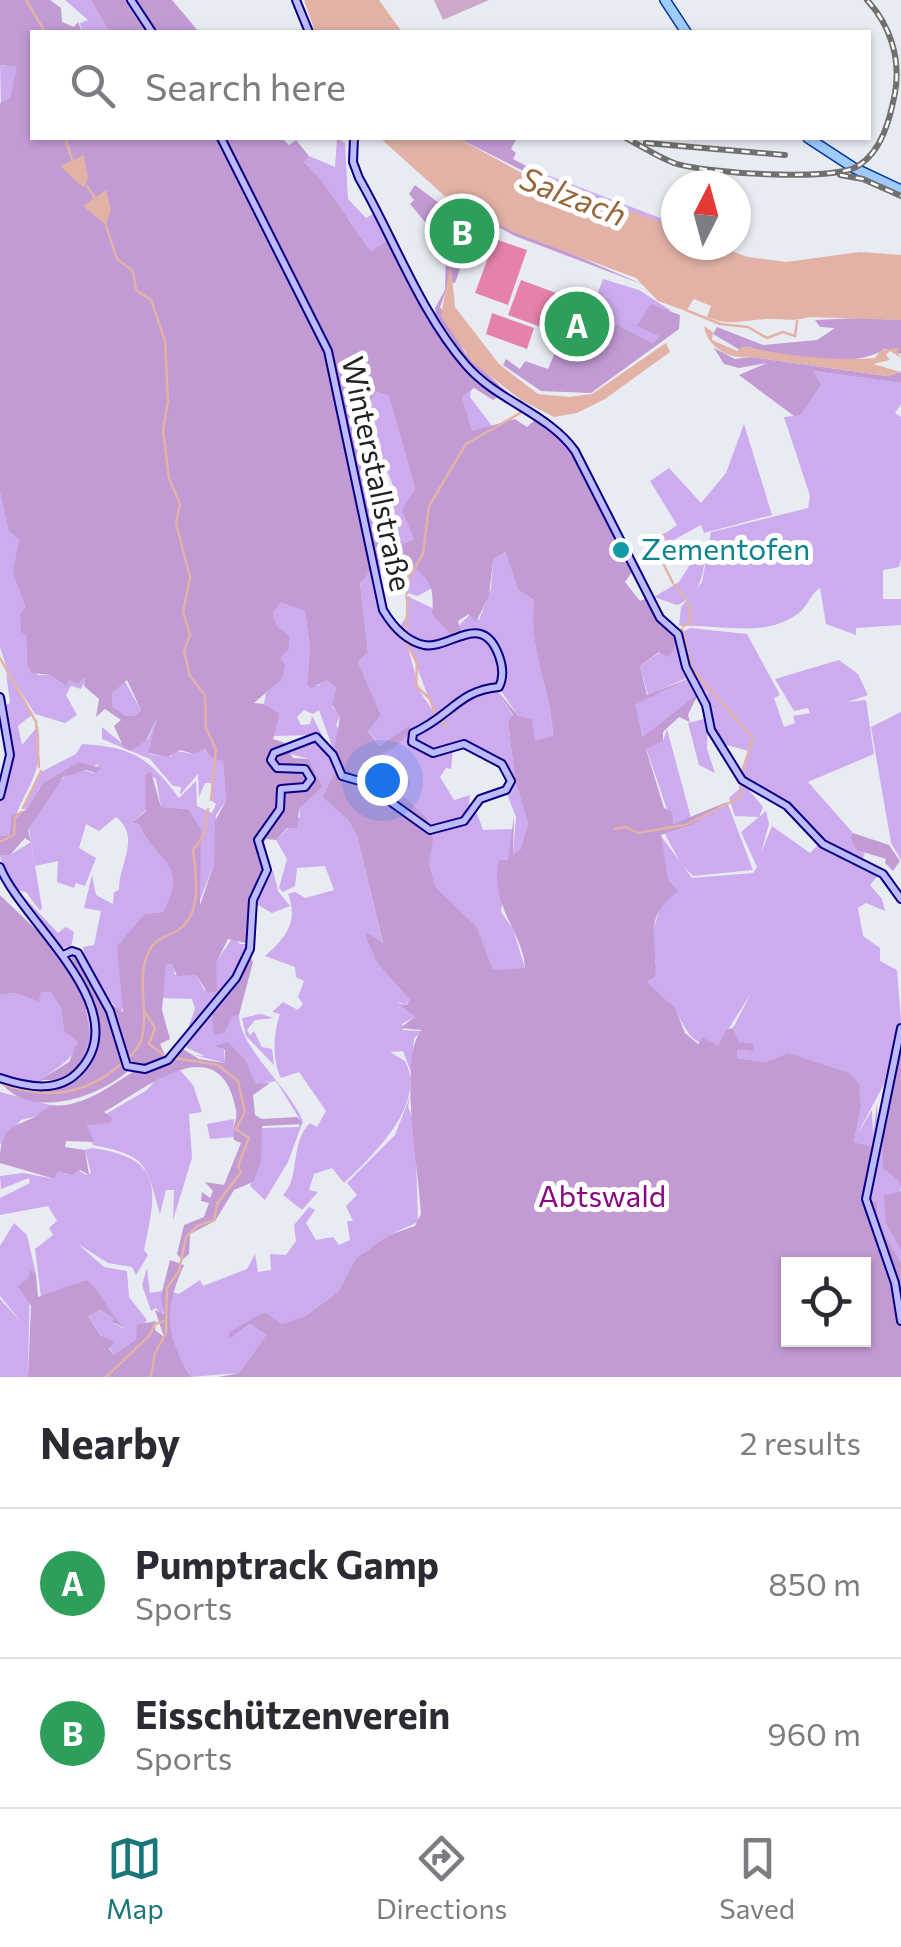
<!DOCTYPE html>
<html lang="en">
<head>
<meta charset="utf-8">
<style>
  body { margin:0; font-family:Commissioner,sans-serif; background:#f7f7f7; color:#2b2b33 }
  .controls { position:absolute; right:30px; bottom:30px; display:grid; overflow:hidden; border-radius:0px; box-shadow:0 2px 8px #0004 }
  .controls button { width:90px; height:90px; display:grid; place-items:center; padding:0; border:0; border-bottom:2px solid #e1e1e2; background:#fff; color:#2b2b33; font:50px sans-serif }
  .compass { position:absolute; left:661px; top:170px; width:90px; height:90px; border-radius:50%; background:#fff; box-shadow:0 2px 8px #0004; rotate:6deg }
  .you { position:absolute; left:382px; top:780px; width:35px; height:35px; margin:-25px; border:8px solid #fff; border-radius:50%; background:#1a73e8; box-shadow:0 0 0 15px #1a73e833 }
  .badge { display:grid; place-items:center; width:65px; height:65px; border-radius:50%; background:#187779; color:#fff; font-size:32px; font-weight:700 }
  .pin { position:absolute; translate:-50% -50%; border:5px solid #fff; box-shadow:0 2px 10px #0006 }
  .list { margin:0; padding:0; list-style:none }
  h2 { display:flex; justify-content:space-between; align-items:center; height:130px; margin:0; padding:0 40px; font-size:42px }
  h2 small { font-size:32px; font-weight:400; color:#7c7c81 }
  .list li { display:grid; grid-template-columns:65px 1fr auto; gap:30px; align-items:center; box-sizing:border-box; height:150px; padding:0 40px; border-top:2px solid #e1e1e2 }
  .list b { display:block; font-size:38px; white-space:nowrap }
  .list p { margin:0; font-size:32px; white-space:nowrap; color:#7c7c81 }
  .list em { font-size:32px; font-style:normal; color:#7c7c81 }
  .icon { flex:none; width:55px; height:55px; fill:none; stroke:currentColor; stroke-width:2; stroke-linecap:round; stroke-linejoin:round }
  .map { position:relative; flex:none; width:901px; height:1377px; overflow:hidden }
  .search { position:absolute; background:#fff; box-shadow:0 2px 8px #0004; left:30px; right:30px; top:30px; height:110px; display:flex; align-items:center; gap:25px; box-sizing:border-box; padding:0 35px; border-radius:0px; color:#7c7c81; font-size:38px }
  .sheet { height:430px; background:#fff }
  nav { display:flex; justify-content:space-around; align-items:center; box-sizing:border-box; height:140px; border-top:2px solid #e1e1e2; background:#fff; font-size:28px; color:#7c7c81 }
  nav a { display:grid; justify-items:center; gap:5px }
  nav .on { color:#187779 }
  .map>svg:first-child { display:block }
  .grass { fill:#ccacee }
  .forest { fill:#c29ad4; fill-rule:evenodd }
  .cemetery { fill:#cda8c8 }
  .pitch { fill:#e582ab }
  .water { fill:#e2b2a6 }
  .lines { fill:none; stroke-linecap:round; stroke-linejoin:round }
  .stream { stroke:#e2b2a6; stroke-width:2.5 }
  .secondary-casing { stroke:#0b0081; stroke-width:10 }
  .primary-casing { stroke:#00389f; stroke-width:12 }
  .secondary { stroke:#bdbbfe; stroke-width:6 }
  .primary { stroke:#a0cbff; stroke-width:9 }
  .rail-casing { stroke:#707070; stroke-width:6 }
  .rail { stroke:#fff; stroke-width:2.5; stroke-dasharray:8; stroke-linecap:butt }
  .culture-dot { fill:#0f9aa8; stroke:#fff; stroke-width:4 }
  .labels { text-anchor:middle; stroke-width:10; stroke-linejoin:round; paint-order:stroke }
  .street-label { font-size:30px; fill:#222; stroke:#fff }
  .culture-label { font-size:30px; fill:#0d838f; stroke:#fff; text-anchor:start }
  .park-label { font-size:30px; fill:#8a0582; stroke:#fff }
  .water-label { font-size:32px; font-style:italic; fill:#97673b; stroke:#fff }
</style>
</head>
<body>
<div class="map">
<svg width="901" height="1377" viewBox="0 0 901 1377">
  <rect width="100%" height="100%" fill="#e8ecf2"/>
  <!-- grass -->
  <g class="grass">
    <path d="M 65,0 L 91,0 L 109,32 L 82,32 L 80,23 L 88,20 Z"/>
    <path d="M 0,65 L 18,67 L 10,98 L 1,103 Z"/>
    <path d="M 337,138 L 345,143 L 348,199 L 366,218 L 376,212 L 389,239 L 371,251 C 348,221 331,187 303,161 L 309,156 L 335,167 Z"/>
    <path d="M 534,170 L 676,224 C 634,225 573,192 533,176 Z"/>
    <path d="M 603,279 L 639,290 L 670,310 L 649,328 L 659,336 L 653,345 L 591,311 Z"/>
    <path d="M 812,371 L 901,383 L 901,404 L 895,413 L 901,417 L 901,559 L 899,567 L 883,570 L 883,599 L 901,599 L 901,625 L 856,628 L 856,635 L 826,624 L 820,588 C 811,593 808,605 800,612 C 766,640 719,623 679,626 L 681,607 L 702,582 L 711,532 L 808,508 L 810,496 L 784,417 L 794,416 Z"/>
    <path d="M 471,390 L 470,397 L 492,426 L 472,432 L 462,397 Z"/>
    <path d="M 377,392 L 389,396 L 415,489 L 414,539 L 402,545 L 427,575 L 432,588 L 418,596 L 401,591 L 405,572 L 392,566 L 381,572 L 372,564 L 382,540 L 382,526 L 388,523 L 378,503 L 389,497 L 393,504 L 399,501 L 388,473 L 367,466 L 361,413 Z"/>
    <path d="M 744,424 L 772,515 L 704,533 L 701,525 L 670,542 L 671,556 L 662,563 L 657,560 L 650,544 L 677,525 L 650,481 L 669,468 L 701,503 L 726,473 Z"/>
    <path d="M 0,493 L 8,525 L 19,539 L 14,577 L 25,607 L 20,614 L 26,635 L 27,664 L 38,675 L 50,675 L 66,686 L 69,680 L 86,679 L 81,689 L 71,686 L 66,695 L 77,715 L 65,723 L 35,714 L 8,672 L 0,647 Z"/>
    <path d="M 701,547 L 705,549 C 705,573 700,596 677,605 L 654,597 L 679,582 Z"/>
    <path d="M 507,552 L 518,590 L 534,600 C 528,649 551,688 553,737 L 535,742 L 500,689 C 513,669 491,628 464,632 C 453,633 445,643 434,644 C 420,645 408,636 399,627 L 408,615 L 405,595 L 432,608 L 451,634 L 470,614 L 479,620 L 491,589 L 493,560 Z"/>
    <path d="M 371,568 L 372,576 L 381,581 L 373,578 L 381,610 L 407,644 L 420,692 L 434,712 L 406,638 C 412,641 422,646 428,646 C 472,645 488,609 502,680 L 496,686 L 477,686 L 439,718 L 435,714 L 438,719 L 409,736 L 410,741 L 434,756 L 453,749 L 451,769 L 446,768 L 440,777 L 454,800 L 470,795 L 469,804 L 474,805 L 464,820 L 430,829 L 428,819 L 404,796 L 380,754 L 411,731 L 408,727 L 379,746 L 368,730 L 381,715 L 358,662 L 368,652 L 360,583 Z"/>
    <path d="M 281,601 L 305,611 L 310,648 L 307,685 L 318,686 L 326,679 L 336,688 L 332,707 L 340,716 L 336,725 L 340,732 L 334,752 L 319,710 L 313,714 L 304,710 L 297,717 L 301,725 L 310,724 L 312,716 L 329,748 L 315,735 L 273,736 L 280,715 L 264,704 L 266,693 L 282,678 L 273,613 Z"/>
    <path d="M 690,628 L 747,634 L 780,695 L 774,698 L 784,727 L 795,723 L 793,716 L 810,713 L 808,708 L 794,711 L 775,679 L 839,660 L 858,674 L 868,695 L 848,702 L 866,700 L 874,754 L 808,782 L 853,833 L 850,839 L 865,854 L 861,861 L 832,848 L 781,802 L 783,798 L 742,777 L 749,751 L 719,743 L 704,697 L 709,690 L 702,696 L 691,674 L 679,634 Z"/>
    <path d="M 678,640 L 689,677 L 648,695 L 640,666 Z"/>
    <path d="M 6,672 L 33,714 L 18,726 L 22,745 L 38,726 C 46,782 18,791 11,835 L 0,836 L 0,801 L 12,756 L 4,706 L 10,703 Z"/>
    <path d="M 690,678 L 698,694 L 696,699 L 644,738 L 634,705 Z"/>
    <path d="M 124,680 L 141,710 L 138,715 L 126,716 L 112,706 L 112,693 Z"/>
    <path d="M 497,690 L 513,716 L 508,721 L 515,780 L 528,824 L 520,850 L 513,854 L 516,817 L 507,794 L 512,778 L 504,765 L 462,741 L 437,751 L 415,744 L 416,733 C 449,719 460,692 497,690 Z"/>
    <path d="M 901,712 L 901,860 L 891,843 L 871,727 Z"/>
    <path d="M 157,718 L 149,754 L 170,757 L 176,751 L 194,754 L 203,749 L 211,758 L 223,760 L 226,801 L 216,815 L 214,864 L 198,905 L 201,828 L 188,809 L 161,807 L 156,779 L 145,773 L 147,809 L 132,823 L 139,824 C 154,863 193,863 163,912 L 145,914 L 130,937 L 120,942 C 116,965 130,995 121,1012 C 104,994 87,975 83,947 L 94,945 L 101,911 L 84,908 L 92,875 L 96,895 L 113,904 L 114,892 L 119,890 C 118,865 142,837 116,817 L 99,831 L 86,824 L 79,848 L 96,858 L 85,886 L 76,883 L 74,888 L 57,882 L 58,861 L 35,866 L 29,829 C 43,807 60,760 93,773 L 99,764 L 91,767 L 78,762 L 43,783 L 26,810 L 22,807 L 41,772 L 76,754 L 82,744 C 131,747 148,756 179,798 L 196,781 L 197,806 L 212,813 L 216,804 L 211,800 L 211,783 L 205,783 L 199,797 L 198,774 L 180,795 L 181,787 L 173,786 L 150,759 L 102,739 L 102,727 L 131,751 L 148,739 Z"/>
    <path d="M 708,718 L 707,749 L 715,773 L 699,765 L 688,723 Z"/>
    <path d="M 667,729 L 691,818 L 672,824 L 646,748 L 663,741 Z"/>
    <path d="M 311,738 L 323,745 L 337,767 L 322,797 L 348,820 L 357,836 L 383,944 L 368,933 L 365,936 L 377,963 L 409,999 L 406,1005 L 398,1002 L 415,1017 L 402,1024 L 403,1030 L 421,1031 L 414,1039 L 412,1075 L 403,1051 L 390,1052 L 405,1061 C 428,1104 372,1156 344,1183 L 332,1168 L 314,1174 L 309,1190 L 318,1192 L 302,1210 L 283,1195 C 301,1177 289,1144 310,1123 L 317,1127 L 326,1111 L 299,1072 L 281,1078 C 272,1060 273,1033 280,1014 L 272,1012 L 283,1002 L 298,1010 L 303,1004 L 298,997 L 304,981 L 296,977 L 295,967 L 265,956 C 285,939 299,922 288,894 L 295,892 L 305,898 L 334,890 L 325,866 L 297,868 L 295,886 L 283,892 L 279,888 L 287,859 L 276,840 L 300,816 L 299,809 L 323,787 L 309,759 L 286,753 Z"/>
    <path d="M 740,779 L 763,807 L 759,817 L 735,816 L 729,798 L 739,789 Z"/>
    <path d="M 727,802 L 753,870 L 693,876 L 681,864 L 665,834 L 692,825 Z"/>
    <path d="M 766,811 L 769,824 L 761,853 L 772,826 L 810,853 L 820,843 L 879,874 L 870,885 L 882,899 L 885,911 L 866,903 L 858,908 L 863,936 L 880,948 L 880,961 L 897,970 L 901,1021 L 884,1084 L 857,1135 L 872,1110 L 873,1135 L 877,1103 L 878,1148 L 854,1142 L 861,1107 L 860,1085 L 788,1053 L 765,1062 L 737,1058 L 737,1050 L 752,1051 L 739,1043 L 733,1028 L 751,993 L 718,1046 C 690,1044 689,1034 676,1012 C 670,1001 656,992 647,982 L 656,961 C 643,935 664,910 667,884 C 669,868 659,853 661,836 L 692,878 L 753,873 L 757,867 L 741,832 Z"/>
    <path d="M 477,813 L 483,830 L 513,829 L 501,912 L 513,929 L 525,968 L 493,971 L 477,927 L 436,889 L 429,863 L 431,832 L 462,824 Z"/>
    <path d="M 31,842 L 42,908 L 40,911 L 26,892 L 16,890 L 4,873 L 0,855 L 10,855 Z"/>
    <path d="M 273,870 L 278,891 L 290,906 L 272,913 L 254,903 Z"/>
    <path d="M 18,897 L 24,897 L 58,933 L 66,927 L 74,932 L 71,947 L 60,948 Z"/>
    <path d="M 233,937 L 240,944 L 250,944 L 232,981 L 185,1036 L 195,1009 L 192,999 L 162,998 L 166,965 L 173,964 L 175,975 L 196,975 L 205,991 L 216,962 Z"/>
    <path d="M 51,991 L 61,1008 L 64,1030 L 78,1042 C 74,1062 50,1070 41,1082 C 90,1076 93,1039 85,998 C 111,1066 63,1099 0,1075 L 0,995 L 15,993 L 39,1002 L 40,992 Z"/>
    <path d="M 211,1010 L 232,1017 L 239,1015 C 239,1047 289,1087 303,1121 L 288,1162 L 265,1200 L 250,1186 L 261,1163 L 261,1128 L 299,1127 L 299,1118 L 276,1081 L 256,1085 L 245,1059 L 228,1043 L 214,1046 L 224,1050 L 225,1063 L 194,1055 L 205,1056 L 187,1048 L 185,1041 Z"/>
    <path d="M 260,1014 L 274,1018 L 255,1020 L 247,1030 L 250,1035 L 254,1031 L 262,1047 L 272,1049 L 274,1065 L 246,1036 L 242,1018 Z"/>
    <path d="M 179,1069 L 193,1085 L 202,1112 L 189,1114 L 192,1158 L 173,1220 L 174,1190 L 166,1190 L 160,1214 C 146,1165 149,1156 93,1145 L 87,1125 L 147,1090 L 160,1075 Z"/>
    <path d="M 0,1092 L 50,1105 L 41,1115 L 21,1120 L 0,1145 Z"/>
    <path d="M 411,1094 L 408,1106 L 415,1126 L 418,1222 L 389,1235 L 356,1258 L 338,1292 L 304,1317 L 282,1325 L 263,1312 L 237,1335 L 250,1324 L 266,1335 L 239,1373 L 191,1377 L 171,1343 L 168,1297 L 172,1292 L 179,1294 L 200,1280 L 203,1286 L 247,1269 L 255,1254 L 258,1272 L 271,1270 L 270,1254 L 286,1255 L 296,1241 L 294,1225 L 309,1207 L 315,1210 L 306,1223 L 316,1240 L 333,1237 L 339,1245 L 350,1240 L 347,1221 L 353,1221 L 346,1206 L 357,1195 L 347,1183 L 395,1135 Z"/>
    <path d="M 234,1119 L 233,1137 L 210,1139 L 207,1124 Z"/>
    <path d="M 883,1142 L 883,1169 L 898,1180 L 901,1188 L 886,1224 L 901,1251 L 901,1263 L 878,1223 L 877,1201 L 868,1203 Z"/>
    <path d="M 92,1148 C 166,1158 156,1192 144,1250 L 148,1255 L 136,1275 L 132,1267 L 108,1263 L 78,1244 L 104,1267 L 127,1271 L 129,1297 L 147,1320 L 136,1339 L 114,1355 L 88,1316 L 99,1310 L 114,1319 L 113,1323 L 126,1329 C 106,1316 108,1295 86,1280 L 41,1297 L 35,1249 L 53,1235 L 49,1228 L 57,1221 L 48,1206 L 0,1215 L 0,1198 L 30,1183 L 29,1178 L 1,1189 L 0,1176 L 23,1173 L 55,1179 L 58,1172 L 70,1175 L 78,1170 L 86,1175 L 91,1173 L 85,1150 Z"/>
    <path d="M 14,1223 L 27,1235 L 36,1274 L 30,1271 L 28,1377 L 0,1377 L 0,1299 L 22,1323 L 0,1296 L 0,1246 Z"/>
    <path d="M 147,1268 L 150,1293 L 163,1291 L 163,1316 L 156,1308 L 151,1311 L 142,1285 Z"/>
  </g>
  <!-- forest -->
  <g class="forest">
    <path d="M 0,0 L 50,0 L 61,8 L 62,22 L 74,27 L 78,22 L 82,32 L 32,32 L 32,138 L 282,138 L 289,145 L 296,140 L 309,156 L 304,162 C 331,187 347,220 371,251 L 389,239 L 462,363 L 501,395 L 493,400 L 474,388 L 462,397 L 472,431 L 515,419 L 527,427 L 536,419 L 569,446 L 620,537 L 611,543 L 619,562 L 626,561 L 634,569 L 625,582 L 640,601 L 650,597 L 659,621 L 678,640 L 669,657 L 659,652 L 640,666 L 647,695 L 690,678 L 635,705 L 643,737 L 698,694 L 688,715 L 690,722 L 679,717 L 663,732 L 663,741 L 646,749 L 664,808 L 672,812 L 673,824 L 727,802 L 692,825 L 661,835 L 668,880 L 678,891 C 640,921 659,939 655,976 L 647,982 L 675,1008 L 685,1033 L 698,1044 L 703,1038 L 718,1046 L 726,1030 L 733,1028 L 739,1042 L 753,1044 L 753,1051 L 737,1050 L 737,1058 L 765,1062 L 788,1053 L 849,1073 L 860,1085 L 861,1107 L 854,1142 L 878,1148 L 866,1203 L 877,1201 L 878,1223 L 901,1263 L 901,1377 L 218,1377 L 239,1373 L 266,1335 L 250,1324 L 228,1339 L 230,1332 L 264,1312 L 282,1324 L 304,1317 L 338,1292 L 356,1258 L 389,1235 L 415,1226 L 421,1214 C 419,1171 398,1061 421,1030 L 400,1028 L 415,1017 L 399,1004 L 407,1005 L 409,999 L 377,963 L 365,936 L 368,933 L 383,943 L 357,836 L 348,820 L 322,797 L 339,763 L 334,752 L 340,717 L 332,705 L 336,688 L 327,680 L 312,688 L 307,685 L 310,648 L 305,611 L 281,602 L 273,613 L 276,626 L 289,635 L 289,649 L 280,658 L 285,665 L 282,679 L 254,703 L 264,704 L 280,714 L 273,739 L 283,742 L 293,758 L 309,759 L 323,787 L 299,809 L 297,828 L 287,828 L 276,840 L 266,839 L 257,854 L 265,873 L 250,897 L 250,944 L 228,939 L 216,963 L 217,991 L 208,993 L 196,975 L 177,976 L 172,964 L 166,965 L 162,1010 L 170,1039 L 160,1044 L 165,1055 L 183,1049 L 199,1059 L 225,1063 L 225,1050 L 214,1046 L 228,1042 L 245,1059 L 256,1084 L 270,1083 L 253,1095 L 255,1115 L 262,1119 L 297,1117 L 303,1124 L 262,1126 L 261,1163 L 253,1182 L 234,1190 L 215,1221 L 190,1234 L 189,1254 L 182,1260 L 177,1254 L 184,1225 L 204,1217 L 209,1203 L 201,1201 L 202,1192 L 210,1198 L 213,1191 L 205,1182 L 224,1185 L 241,1143 L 234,1140 C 231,1128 238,1120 236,1110 C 220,1024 144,1090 104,1112 L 112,1118 L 110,1123 L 87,1125 L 94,1142 L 66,1141 L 65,1147 L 85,1150 L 89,1175 L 80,1170 L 72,1175 L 58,1172 L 55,1179 L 0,1163 C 0,1114 24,1132 50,1105 C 79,1109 108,1088 131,1073 C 138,1068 151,1066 160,1062 L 129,1066 L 105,999 L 123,1012 L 117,946 L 145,914 L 163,912 C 191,861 155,864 139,824 L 132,823 L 146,811 L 145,774 L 151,772 L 161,807 L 188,809 L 201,828 L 200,905 L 214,864 L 215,821 L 226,801 L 223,761 L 211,758 L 204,749 L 194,754 L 180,750 L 168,757 L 148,753 L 157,718 L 146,741 L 131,751 L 124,748 L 114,726 L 121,720 L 105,709 L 96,717 L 99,699 L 84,686 L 85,678 L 77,683 L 69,680 L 66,686 L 50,675 L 32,673 L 27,664 L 26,635 L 21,632 L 20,614 L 25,607 L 13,574 L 19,539 L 9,531 L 0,493 L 0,103 L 10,98 L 17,67 L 0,65 ZM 377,392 L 389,396 L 415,489 L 402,510 L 414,539 L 401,545 C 414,582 437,566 432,614 L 451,634 L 460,630 L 458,621 L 469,614 L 476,622 L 489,596 L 493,560 L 506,552 L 518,590 L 534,600 C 528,651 551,687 553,736 L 535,741 L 532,719 L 518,716 L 497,690 L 513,715 L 508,721 L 515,780 L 528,824 L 520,850 L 513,854 L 514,816 L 508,860 L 499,860 C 489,906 524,934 525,968 L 493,970 L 477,927 L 436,888 L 429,863 L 433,840 L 428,819 L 404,796 L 411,782 L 380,754 L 394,748 L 411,731 L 409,726 L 379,746 L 368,731 L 381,715 L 358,662 L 368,652 L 360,583 C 373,572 382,544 382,526 L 388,523 L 370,487 L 361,413 ZM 127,680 L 141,710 L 137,715 L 126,716 L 112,706 L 112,693 ZM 788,1264 L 864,1264 L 864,1340 L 788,1340 Z"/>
    <path d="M 91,0 L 172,0 L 199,32 L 109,32 Z"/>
    <path d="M 458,138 L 517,138 L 511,149 L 516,153 L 513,159 L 534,170 L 533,176 Z"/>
    <path d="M 415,185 L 451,212 L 453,255 L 475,255 L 468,266 L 461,266 L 455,283 L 449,283 L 440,307 L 465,353 L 514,399 L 470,365 L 436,315 L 435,308 L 445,290 L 446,247 L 410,204 L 414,200 L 409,194 Z"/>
    <path d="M 452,202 L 644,285 L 515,236 Z"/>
    <path d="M 651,304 L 680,315 L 679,329 L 591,393 L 541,391 L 503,365 L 506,359 L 520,369 L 525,361 L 548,369 L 562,336 L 576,337 L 591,311 L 653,344 L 659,336 L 637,326 Z"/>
    <path d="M 860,318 L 901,320 L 901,354 L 885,349 C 855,368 784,363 750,347 L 740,350 L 713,334 L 717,327 L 763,345 L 817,340 L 835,328 L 820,327 L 815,320 Z"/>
    <path d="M 714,348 L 735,359 L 752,357 L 887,376 L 901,372 L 901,383 L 813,371 L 821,385 L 801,414 L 794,416 L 739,375 L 767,363 L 739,368 L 724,364 Z"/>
    <path d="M 78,762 L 101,768 L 96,773 L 86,770 L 63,777 L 28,830 L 31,842 L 25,838 L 10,855 L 0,855 L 0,836 L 10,835 L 12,815 L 26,810 L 43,783 Z"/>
    <path d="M 853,833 L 889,845 L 900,861 L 893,871 L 885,863 L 886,859 L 857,850 L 850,838 Z"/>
    <path d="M 0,895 L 52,945 L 85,998 L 90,1037 L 80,1066 L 58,1080 L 40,1080 L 69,1062 L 78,1042 L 64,1031 L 61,1008 L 51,992 L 41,992 L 39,1002 L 15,993 L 0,995 Z"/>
    <path d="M 76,954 L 108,1013 L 119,1057 L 128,1071 C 98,1098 28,1121 0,1081 L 64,1085 L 79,1078 L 91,1062 L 98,1019 L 70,956 Z"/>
    <path d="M 250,956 L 253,962 L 239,1015 L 232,1017 L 224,1033 L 214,1035 L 211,1010 L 235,983 Z"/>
    <path d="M 901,1037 L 901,1188 L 898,1180 L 883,1169 L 882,1094 Z"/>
    <path d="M 901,1191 L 901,1251 L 886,1224 L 884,1196 Z"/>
    <path d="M 170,1260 L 184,1265 C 164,1310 164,1334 191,1377 L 28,1377 L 31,1306 L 18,1286 L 29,1278 L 30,1270 L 36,1274 L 38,1297 L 86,1280 C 106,1293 108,1318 128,1329 L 112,1322 L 114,1319 L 100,1310 L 88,1316 L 101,1336 L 114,1341 L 109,1349 L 114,1355 L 136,1339 L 137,1325 L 156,1321 L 155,1330 L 164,1337 L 155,1310 L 164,1314 L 161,1296 Z"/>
  </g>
  <!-- cemetery -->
  <path class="cemetery" d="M 434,0 L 489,0 L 443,20 Z"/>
  <!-- pitch -->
  <g class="pitch">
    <path d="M 455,212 L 456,235 L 457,217 L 461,226 L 467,226 L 468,254 L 454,255 Z"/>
    <path d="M 495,239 L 527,250 L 508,305 L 475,293 Z"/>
    <path d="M 521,280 L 575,300 L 563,335 L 508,315 Z"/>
    <path d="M 579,297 L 592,308 L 572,339 L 565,336 Z"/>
    <path d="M 492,313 L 534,328 L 527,349 L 486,334 Z"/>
  </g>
  <!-- water -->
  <g class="water">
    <path d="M 304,0 L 379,0 L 402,32 L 315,32 Z"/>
    <path d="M 380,138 L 458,138 L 520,172 L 676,227 L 676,245 L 714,245 L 748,257 L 786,262 L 860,252 L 901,255 L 901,320 L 810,317 C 788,323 777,317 755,320 C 735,322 727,325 707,317 L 711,306 L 694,299 L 686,311 L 658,301 L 636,278 L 515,233 L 448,199 Z"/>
    <path d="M 84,155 L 88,178 L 84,188 L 60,166 Z"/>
    <path d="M 106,190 L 111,209 L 106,225 L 83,206 Z"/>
    <path d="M 445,207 L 455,307 L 499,364 L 538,394 L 569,397 L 592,394 L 666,343 L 670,352 L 605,399 L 577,413 L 554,417 L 521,400 L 472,362 L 441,316 L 450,267 Z"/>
    <path d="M 704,326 L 713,332 L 712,340 L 737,351 L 743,346 C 786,356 829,361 875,358 L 880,351 L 901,347 L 897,352 L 901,358 L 890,351 L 886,355 L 890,360 L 873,364 L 901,372 L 887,376 L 752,357 C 729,360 707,347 704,326 Z"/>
  </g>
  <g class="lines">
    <!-- stream -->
    <g class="stream">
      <path d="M 26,0 L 45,32"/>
      <path d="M 65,138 L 73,162"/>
      <path d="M 87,186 L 96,200"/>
      <path d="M 106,226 L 117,259 L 133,271 L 136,290 L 151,300 L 165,341 L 168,401 L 163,430 L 169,478 L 180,504 L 176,523 L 190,577 L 183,612 L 190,635 L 184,651 L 190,676 L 205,695 L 206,728 L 216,749 L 211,800"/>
      <path d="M 686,310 L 720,324 L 748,327 L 767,338 L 783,332 L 795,336 L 797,321"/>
      <path d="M 661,563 L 649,544 L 665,534"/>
      <path d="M 664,565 L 673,583"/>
      <path d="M 674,585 L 686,599"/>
      <path d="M 407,594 L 407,581 L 423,554 L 429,506 L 466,444 L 522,412"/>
      <path d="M 683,626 L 691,623 L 688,603"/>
      <path d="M 682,629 L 692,669 L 753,738 L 741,775"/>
      <path d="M 406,631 L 408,597"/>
      <path d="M 405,640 L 417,663 L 416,686 L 430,699 L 436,716"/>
      <path d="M 0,658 L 36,722 L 39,767"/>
      <path d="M 443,721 L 445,726"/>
      <path d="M 23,808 L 41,771"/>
      <path d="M 615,829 L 626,827 L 638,833 L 685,825 L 739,798 L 743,784"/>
      <path d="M 0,842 L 14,835 L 15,818 L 21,812"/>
      <path d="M 145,1012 L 155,1028 L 149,1044 L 166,1057"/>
      <path d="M 0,1083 C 41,1099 80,1097 115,1069 C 125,1061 136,1053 141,1041 C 150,1012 135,979 149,951 C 154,940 163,938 173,933 C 204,918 196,877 193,850 L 204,835 L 208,809"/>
      <path d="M 106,1377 L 149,1336 L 155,1324 L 164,1321"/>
      <path d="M 151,1377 L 155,1353 L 166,1333 L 167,1288 L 179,1271 L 186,1237 L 197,1226 L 214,1220 L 217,1204 L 241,1172 L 238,1166 L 249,1138 L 236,1129 L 245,1112 L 238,1081 L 218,1065 L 174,1058"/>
    </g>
    <defs>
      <g id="secondary">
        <path d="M 131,0 L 152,32"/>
        <path d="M 296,0 L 309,32"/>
        <path d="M 354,138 L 353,162 L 359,178 C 394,239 420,312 466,365 C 497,401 548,413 575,451 L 660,618 L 678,634 L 686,667 L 706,705 L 711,730 L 742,780 L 787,806 L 823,844 L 883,874 L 901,899"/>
        <path d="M 0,697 L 10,755 L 0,796"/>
        <path d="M 0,867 C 21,921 137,1008 80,1070 C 59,1094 27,1087 0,1078"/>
        <path d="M 63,955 L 72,951 L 78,953 L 110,1011 L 127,1066 L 145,1069 L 168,1060 L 236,978 L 250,949 L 253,900 L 267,870 L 258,840 L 280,809 L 281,789 L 305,787 L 311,779 L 305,769 L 277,768 L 271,760 L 274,753 L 316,737 L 333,755 L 342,776 L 363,782 L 430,830 L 464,821 L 480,799 L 506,790 L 511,781 L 502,764 L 464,744 L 433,753 L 412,742 L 413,733 C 451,716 459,690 499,687 C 504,677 503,667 499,656 C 482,609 450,650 424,645 C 405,641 392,625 383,610 L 328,351 L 221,138"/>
        <path d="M 901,1028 L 866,1199 L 895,1283 L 901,1321"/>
      </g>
      <g id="primary">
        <path d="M 665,0 L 686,32"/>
        <path d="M 808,138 L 854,168 L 901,190"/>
      </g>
    </defs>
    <!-- secondary casing -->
    <use href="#secondary" class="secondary-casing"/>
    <!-- primary casing -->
    <use href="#primary" class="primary-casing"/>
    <!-- secondary -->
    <use href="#secondary" class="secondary"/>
    <!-- primary -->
    <use href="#primary" class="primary"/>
    <defs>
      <g id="rail">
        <path d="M 626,138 C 641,146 658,157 674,163 C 703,173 833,182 858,166 C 882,151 890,119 895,93 C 901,58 890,25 867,0"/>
        <path d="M 646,143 L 785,155"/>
        <path d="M 840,175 L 863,179 L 901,196"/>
      </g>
    </defs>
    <!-- rail casing -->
    <use href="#rail" class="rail-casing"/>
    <!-- rail -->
    <use href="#rail" class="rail"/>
  </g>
  <!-- markers -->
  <circle class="culture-dot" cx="621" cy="550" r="10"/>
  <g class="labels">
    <!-- street labels -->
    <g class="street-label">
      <text transform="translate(376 474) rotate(78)" y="10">Winterstallstraße</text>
    </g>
    <!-- culture labels -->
    <g class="culture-label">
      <text x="641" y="560">Zementofen</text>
    </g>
    <!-- park labels -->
    <g class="park-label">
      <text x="602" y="1207">Abtswald</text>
    </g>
    <!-- water labels -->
    <g class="water-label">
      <text transform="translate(573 197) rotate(21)" y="11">Salzach</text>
    </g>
  </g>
</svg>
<div class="controls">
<button><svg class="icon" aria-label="locate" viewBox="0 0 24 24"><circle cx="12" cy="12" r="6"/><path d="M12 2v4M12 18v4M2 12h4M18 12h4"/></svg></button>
</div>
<svg class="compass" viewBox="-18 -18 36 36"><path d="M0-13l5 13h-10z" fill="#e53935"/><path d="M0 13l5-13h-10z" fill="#7c7c81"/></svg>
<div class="you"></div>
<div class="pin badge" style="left:577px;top:324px;background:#2e9e5b">A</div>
<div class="pin badge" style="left:462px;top:231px;background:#2e9e5b">B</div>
<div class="search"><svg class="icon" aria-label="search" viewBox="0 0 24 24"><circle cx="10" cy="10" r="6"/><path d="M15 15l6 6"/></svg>Search here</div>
</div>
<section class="sheet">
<h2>Nearby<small>2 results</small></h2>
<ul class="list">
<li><span class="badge" style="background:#2e9e5b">A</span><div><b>Pumptrack Gamp</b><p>Sports</p></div><em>850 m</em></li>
<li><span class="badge" style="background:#2e9e5b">B</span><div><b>Eisschützenverein</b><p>Sports</p></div><em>960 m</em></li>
</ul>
</section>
<nav>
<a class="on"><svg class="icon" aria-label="map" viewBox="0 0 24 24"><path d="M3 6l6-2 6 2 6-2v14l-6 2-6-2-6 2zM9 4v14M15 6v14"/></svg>Map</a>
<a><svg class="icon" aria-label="directions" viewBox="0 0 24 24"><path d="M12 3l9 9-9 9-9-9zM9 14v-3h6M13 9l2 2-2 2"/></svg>Directions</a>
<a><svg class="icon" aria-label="saved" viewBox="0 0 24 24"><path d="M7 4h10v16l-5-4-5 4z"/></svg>Saved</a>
</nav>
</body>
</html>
